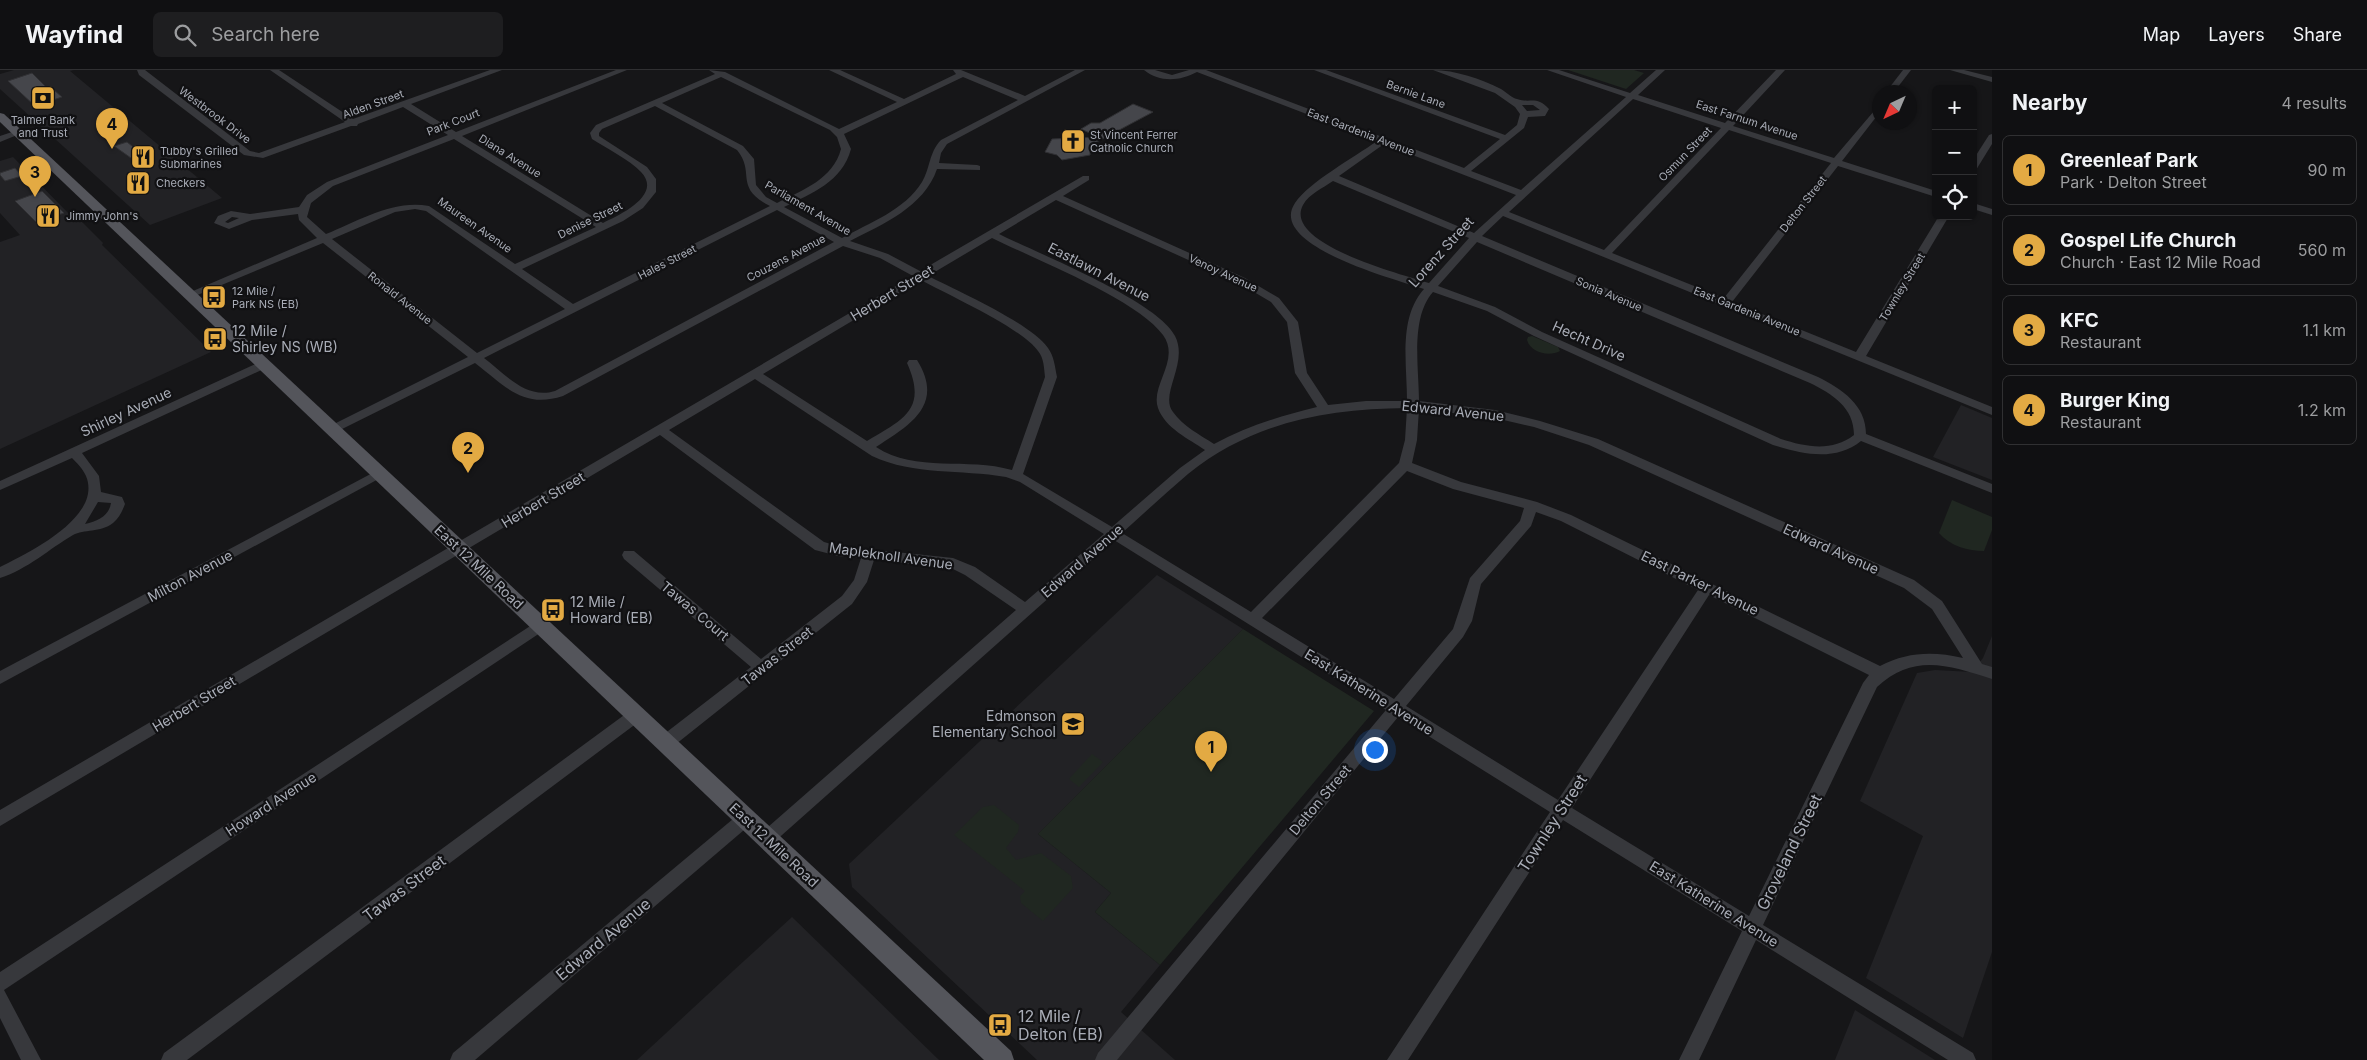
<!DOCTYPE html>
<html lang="en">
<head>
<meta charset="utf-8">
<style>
  body { margin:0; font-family:Inter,sans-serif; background:#1e1e20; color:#f1f3f6 }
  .controls { position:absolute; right:15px; top:15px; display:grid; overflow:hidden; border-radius:8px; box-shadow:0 1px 4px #0004 }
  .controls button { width:45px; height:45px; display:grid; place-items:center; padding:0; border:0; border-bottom:1px solid #303032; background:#101012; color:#f1f3f6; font:25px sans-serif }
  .compass { position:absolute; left:1872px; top:15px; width:45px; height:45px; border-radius:50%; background:#101012; box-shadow:0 1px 4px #0004; rotate:224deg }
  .you { position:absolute; left:1374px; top:679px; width:18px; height:18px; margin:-12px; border:4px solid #fff; border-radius:50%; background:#1a73e8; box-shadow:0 0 0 8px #1a73e833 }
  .badge { display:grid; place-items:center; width:32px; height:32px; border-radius:50%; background:#e3aa43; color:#111; font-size:16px; font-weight:700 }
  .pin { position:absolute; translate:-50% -41px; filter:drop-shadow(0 1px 2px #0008) }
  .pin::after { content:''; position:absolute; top:26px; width:18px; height:15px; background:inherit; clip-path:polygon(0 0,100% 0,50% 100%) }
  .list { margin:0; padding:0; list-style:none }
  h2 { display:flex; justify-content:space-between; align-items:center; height:65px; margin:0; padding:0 20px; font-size:21px }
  h2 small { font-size:16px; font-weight:400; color:#9c9d9f }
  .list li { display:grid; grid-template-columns:32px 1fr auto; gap:15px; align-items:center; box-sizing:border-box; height:70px; margin:0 10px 10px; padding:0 10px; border:1px solid #303032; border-radius:8px }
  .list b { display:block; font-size:19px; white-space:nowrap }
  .list p { margin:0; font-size:16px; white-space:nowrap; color:#9c9d9f }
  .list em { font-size:16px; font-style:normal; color:#9c9d9f }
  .icon { flex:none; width:28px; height:28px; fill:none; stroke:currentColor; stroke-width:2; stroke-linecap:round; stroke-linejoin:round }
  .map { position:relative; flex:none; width:1992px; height:990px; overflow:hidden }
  header { display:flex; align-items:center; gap:30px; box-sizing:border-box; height:70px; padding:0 25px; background:#101012; border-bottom:1px solid #303032 }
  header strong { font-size:24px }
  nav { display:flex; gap:28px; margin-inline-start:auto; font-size:18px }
  .search { width:350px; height:45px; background:#1e1e20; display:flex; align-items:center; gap:12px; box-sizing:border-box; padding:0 18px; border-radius:8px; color:#9c9d9f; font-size:19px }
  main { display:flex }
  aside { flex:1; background:#101012 }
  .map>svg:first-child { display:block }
  .built { fill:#222225 }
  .green { fill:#202721 }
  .building { fill:#45464b; stroke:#303033 }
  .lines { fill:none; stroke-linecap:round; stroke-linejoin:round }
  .minor { fill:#37383c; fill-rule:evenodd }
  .major { fill:#54555b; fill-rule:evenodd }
  .labels { text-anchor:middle; stroke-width:4.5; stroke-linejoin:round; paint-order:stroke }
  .far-street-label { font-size:11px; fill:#a9adb7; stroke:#111113 }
  .far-poi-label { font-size:11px; fill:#a9adb7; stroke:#111113; text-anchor:start }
  .street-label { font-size:14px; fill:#a9adb7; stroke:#111113 }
  .poi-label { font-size:14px; fill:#a9adb7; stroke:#111113; text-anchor:start }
  .near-street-label { font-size:16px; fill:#a9adb7; stroke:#111113 }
  .near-poi-label { font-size:16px; fill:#a9adb7; stroke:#111113; text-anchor:start }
</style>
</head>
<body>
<header>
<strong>Wayfind</strong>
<div class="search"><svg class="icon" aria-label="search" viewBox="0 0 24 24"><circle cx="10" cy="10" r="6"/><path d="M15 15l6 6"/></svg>Search here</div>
<nav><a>Map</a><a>Layers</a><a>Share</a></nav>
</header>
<main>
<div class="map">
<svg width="1992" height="990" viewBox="0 0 1992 990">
  <rect width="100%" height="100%" fill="#161618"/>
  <!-- built -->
  <g class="built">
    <path d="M 14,0 L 74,0 L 70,1 L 222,128 L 150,155 L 0,19 L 0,4 Z"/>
    <path d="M 13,87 L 71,146 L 76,146 L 103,173 L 102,175 L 211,282 L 0,379 L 0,172 L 20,165 L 0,143 L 0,91 Z"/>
    <path d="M 1961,335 L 1992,348 L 1992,410 L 1933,387 Z"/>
    <path d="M 1157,505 L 1243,559 L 1038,764 L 1111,823 L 1095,842 L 1160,895 L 1121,942 L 1175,990 L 1037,990 L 852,817 L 849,794 Z"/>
    <path d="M 1992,566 L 1992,882 L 1963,968 L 1866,908 L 1923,766 L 1860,731 L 1917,603 L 1935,600 L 1972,602 L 1983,588 Z"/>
    <path d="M 792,847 L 939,990 L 637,990 L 733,901 Z"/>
    <path d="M 1855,940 L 1935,990 L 1835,990 Z"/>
  </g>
  <!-- green -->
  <g class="green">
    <path d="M 1568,0 L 1634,0 L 1644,3 L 1626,19 Z"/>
    <path d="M 1532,266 L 1558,277 L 1560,281 C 1549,287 1531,283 1527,270 L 1528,267 Z"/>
    <path d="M 1952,430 L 1992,447 L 1992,460 L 1984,481 C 1968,481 1950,476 1939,463 Z"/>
    <path d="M 1243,559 L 1374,641 L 1160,895 L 1095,842 L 1111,823 L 1038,764 Z"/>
    <path d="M 1092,684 L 1103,692 L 1079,717 L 1069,709 Z"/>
    <path d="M 994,735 L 1019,755 L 1018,762 L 1006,778 L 1016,790 L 1041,783 L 1071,806 L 1073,818 L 1043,851 L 1021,833 L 1020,826 L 1025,821 L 954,765 L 983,737 Z"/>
  </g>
  <!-- building -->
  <g class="building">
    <path d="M 32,3 L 50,21 L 54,20 L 62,27 L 35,36 L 8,11 Z"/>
    <path d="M 1133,34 L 1153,42 L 1091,75 L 1092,82 L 1090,82 L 1090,85 L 1062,90 L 1057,85 L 1045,82 L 1052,69 L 1098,67 L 1081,59 L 1091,53 L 1100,53 Z"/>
    <path d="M 127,72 L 148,89 L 138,93 L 114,76 Z"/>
    <path d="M 15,98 L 22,106 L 5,111 L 0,105 L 0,103 Z"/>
    <path d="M 42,121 L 64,143 L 36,152 L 15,131 Z"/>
  </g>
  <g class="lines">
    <!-- minor -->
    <g class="minor">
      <path d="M 137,0 L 145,0 L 250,81 L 259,83 L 345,52 L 270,0 L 279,0 L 353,49 L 490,0 L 502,0 L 411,34 L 456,62 L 616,0 L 627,0 L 462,66 L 603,153 C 620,145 663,125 641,102 C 630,90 606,78 592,69 L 590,63 L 596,55 L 715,4 L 709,0 L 725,2 L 839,59 L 897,32 L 829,0 L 840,0 L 904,29 L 956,4 L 953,0 L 961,0 L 1025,26 L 1075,0 L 1085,0 L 947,74 L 941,83 L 939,93 L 977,95 L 980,96 L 980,100 L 937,99 C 924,137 883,154 850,171 L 888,184 L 920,201 L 1083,106 L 1089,106 L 1089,110 L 1063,126 L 1245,208 L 1279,228 L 1298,252 L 1307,303 L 1328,335 L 1366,331 L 1407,331 C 1407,294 1398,248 1424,219 C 1398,210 1266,176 1295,133 C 1309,112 1355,87 1377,71 L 1197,2 C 1180,11 1160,13 1144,0 L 1155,0 L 1172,5 L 1189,0 L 1206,0 L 1464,98 L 1500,69 L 1314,0 L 1326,0 L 1505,65 L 1517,55 L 1520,44 L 1515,37 L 1495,23 L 1433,0 C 1455,0 1481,9 1501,19 C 1506,22 1512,28 1517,29 C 1531,34 1536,25 1549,39 L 1545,46 L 1528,47 L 1524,58 L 1471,101 L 1521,120 L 1626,27 L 1547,0 L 1559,0 L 1630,23 L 1656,0 L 1665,0 L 1638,25 L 1725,53 L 1776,0 L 1785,0 L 1733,56 L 1834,88 L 1880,34 L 1880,42 L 1842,91 L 1936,121 L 1936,127 L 1838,96 L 1732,232 L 1856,282 L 1939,146 L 1949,146 L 1866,286 L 1992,337 L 1992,345 L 1503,146 L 1482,166 L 1818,307 C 1842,319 1866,335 1866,364 L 1992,414 L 1992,423 L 1861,371 C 1835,392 1802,384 1773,375 L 1534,266 L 1487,241 L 1433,222 C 1410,248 1419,298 1419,331 L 1495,340 L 1540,351 L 1598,369 L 1914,510 L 1942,531 L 1982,594 L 1992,597 L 1992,609 C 1949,595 1913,583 1877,617 L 1763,855 L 1973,983 L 1976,990 L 1948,990 L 1756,870 L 1699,990 L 1679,990 L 1742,861 L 1563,750 L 1408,990 L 1387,990 L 1550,742 L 1398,647 L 1117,990 L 1095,990 L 1098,983 L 1386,640 L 1114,470 L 773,773 L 767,776 L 761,773 L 759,768 L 761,763 L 1016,540 L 965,505 L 951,498 L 874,490 L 867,512 L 852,534 L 671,678 L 665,680 L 659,678 L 657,673 L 659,668 L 751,597 L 624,489 L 622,485 L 624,481 L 634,481 L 761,589 L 842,526 L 854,510 L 861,488 L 838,486 L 815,480 L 660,365 L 0,756 L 0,740 L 913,206 L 880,188 L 843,176 L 563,326 C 523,339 505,316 475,293 L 334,363 L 330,362 L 328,359 L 330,356 L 468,287 L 323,173 L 195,226 L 191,227 L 186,224 L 317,168 L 299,150 L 298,144 L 252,150 L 229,159 L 214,153 L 218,146 L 231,141 L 250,144 L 299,137 L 307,125 L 327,112 L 448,65 L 403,37 L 358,54 L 357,56 L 351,56 L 263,88 L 244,85 L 139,5 ZM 721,7 L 830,60 L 837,67 L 841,79 C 833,109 803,120 777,133 L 766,127 L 756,115 L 754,89 L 743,76 L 662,33 ZM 963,7 L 1018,30 L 941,70 C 929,82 930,99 922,112 C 905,140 869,153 842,168 L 784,137 C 812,123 842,112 851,79 L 844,64 ZM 1633,29 L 1721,58 L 1604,180 L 1509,142 ZM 1522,35 L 1533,35 L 1540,40 L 1527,41 ZM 655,36 L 737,80 C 756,103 733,117 770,136 L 573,234 L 522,199 L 623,151 L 643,138 L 656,122 L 656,109 L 647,97 L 599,66 L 599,63 L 602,59 ZM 1729,60 L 1831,93 L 1724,228 L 1612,183 ZM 454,69 L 596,157 L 515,194 L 429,136 C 394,129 358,151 326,164 L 307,147 L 311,133 L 333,116 ZM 1384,74 L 1516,125 L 1474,163 L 1339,106 ZM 1333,111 L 1469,168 L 1429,213 C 1404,205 1282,174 1303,135 C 1309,124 1323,118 1333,111 ZM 1056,130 L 1237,212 L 1271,232 L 1287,252 L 1295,303 L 1317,337 C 1281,346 1247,356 1214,374 C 1200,365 1183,356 1173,342 C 1159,324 1189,293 1175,266 C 1158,231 1037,183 999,164 ZM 415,139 L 426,141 L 565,239 L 477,283 L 332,169 L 395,142 ZM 777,140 L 834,172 L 555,321 C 526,330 505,304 484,288 ZM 232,147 L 239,148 L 228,153 L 225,152 ZM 992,168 C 1034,189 1137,229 1163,265 C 1181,290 1150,315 1158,338 C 1165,358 1189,369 1205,380 L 1180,398 L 1112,457 L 1023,404 L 1057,307 C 1055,297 1054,286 1048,278 C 1030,253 958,221 928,206 ZM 1477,172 L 1810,313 C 1832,324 1854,337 1854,365 C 1832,382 1806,377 1781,369 L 1542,262 L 1495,237 L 1438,216 ZM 921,210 C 948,225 1022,258 1038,281 C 1044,288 1044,298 1045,307 L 1012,400 C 967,387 916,403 876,377 C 910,355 945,335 917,290 L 909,290 L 907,293 C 928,340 903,349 867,371 L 763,304 ZM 755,309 L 872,386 C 915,406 960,399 1006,407 L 1020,412 L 1104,464 L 1025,532 L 975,497 L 953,488 L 838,476 L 824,472 L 669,360 ZM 1407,338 L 1405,370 L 1399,393 L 1251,542 L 1122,463 C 1144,443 1166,423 1188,404 C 1253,352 1326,339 1407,338 ZM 1419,339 L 1495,348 L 1534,357 L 1589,375 L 1904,518 L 1932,539 L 1963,588 C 1933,581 1907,582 1880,596 L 1571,445 L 1537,432 L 1461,412 L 1412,393 L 1417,370 ZM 1407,401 L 1453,419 L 1524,438 L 1520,451 L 1470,508 L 1453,559 L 1394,629 L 1262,548 ZM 1536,442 L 1561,451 L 1698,520 L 1558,730 L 1406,636 L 1463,567 L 1472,551 L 1481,514 L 1531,456 ZM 1709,525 L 1869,605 L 1863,613 L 1749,846 L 1572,738 Z"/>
      <path d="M 1903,0 L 1911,0 L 1894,22 L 1886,22 Z"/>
      <path d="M 1950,0 L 1964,0 L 1992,7 L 1992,12 Z"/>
      <path d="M 15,61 L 22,63 L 0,72 L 0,66 Z"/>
      <path d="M 1992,64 L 1992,74 L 1976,100 L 1973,101 L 1973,90 L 1989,65 Z"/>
      <path d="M 1973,133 L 1992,139 L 1992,145 L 1973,139 Z"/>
      <path d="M 264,290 L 270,294 L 268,297 L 82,383 L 99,406 L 101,422 L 122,427 L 125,434 C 122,442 119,448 113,453 C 100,463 84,459 73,465 C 49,479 28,499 0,508 L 0,497 C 28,483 103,447 86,406 C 83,399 77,393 72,388 L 0,420 L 0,411 ZM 98,432 L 111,433 C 109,446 98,451 85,454 Z"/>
      <path d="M 380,399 L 384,400 L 386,403 L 384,406 L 0,614 L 0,601 Z"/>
      <path d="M 541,549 L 546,551 L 548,555 L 546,559 L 4,920 L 41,990 L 21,990 L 0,948 L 0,902 Z"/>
      <path d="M 636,639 L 641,640 L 644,645 L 641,650 L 187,990 L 161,990 L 164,983 L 631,640 Z"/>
      <path d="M 745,742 L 751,744 L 753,749 L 751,754 L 475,990 L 450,990 L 453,983 L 739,744 Z"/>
    </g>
    <!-- major -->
    <path class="major" d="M 0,43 L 4,44 L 1011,981 L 1014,990 L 984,990 L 0,52 Z"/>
  </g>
  <!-- icons -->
  <defs>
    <symbol id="bank-square" viewBox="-11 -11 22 22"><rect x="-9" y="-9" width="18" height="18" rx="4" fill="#e3aa43" stroke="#111113"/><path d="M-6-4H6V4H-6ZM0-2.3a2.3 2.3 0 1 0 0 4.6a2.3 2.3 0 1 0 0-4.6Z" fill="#111"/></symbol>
    <symbol id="church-square" viewBox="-11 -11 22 22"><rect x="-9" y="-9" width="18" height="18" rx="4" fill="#e3aa43" stroke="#111113"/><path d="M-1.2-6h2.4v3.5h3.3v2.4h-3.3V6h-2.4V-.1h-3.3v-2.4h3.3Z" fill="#111"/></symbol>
    <symbol id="restaurant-square" viewBox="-11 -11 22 22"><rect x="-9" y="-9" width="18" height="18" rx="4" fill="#e3aa43" stroke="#111113"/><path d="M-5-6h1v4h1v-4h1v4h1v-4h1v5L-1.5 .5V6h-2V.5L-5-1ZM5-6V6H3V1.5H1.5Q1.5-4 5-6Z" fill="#111"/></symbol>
    <symbol id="bus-square" viewBox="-11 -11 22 22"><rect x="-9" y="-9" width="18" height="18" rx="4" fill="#e3aa43" stroke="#111113"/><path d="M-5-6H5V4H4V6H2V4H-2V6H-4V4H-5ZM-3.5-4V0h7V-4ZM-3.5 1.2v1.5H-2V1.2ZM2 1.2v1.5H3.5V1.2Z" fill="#111"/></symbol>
    <symbol id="school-square" viewBox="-11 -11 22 22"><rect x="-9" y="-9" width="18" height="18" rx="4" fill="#e3aa43" stroke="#111113"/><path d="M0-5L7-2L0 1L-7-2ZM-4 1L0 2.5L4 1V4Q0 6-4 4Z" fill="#111"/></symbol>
  </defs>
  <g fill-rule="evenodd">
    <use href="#bank-square" x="29" y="14" width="28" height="28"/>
    <use href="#church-square" x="1059" y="57" width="28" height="28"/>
    <use href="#restaurant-square" x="129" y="73" width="28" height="28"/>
    <use href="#restaurant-square" x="124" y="99" width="28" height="28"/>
    <use href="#restaurant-square" x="34" y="132" width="28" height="28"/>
    <use href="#bus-square" x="200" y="213" width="28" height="28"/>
    <use href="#bus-square" x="201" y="255" width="28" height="28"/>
    <use href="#bus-square" x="539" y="526" width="28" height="28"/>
    <use href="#school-square" x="1059" y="640" width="28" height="28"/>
    <use href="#bus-square" x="986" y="941" width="28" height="28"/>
  </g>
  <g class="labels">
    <!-- far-street labels -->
    <g class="far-street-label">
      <text transform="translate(1416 24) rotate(20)" y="4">Bernie Lane</text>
      <text transform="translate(373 34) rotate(-20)" y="4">Alden Street</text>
      <text transform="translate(215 45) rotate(37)" y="4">Westbrook Drive</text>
      <text transform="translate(1747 50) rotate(18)" y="4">East Farnum Avenue</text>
      <text transform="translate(453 52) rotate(-21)" y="4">Park Court</text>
      <text transform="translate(1361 62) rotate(21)" y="4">East Gardenia Avenue</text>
      <text transform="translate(1685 84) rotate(-46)" y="4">Osmun Street</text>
      <text transform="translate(510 86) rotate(32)" y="4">Diana Avenue</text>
      <text transform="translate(1803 134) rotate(-52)" y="4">Delton Street</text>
      <text transform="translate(808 138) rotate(30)" y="4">Parliament Avenue</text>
      <text transform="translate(590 150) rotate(-26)" y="4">Denise Street</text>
      <text transform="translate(475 155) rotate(35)" y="4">Maureen Avenue</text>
      <text transform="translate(786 188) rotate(-28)" y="4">Couzens Avenue</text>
      <text transform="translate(667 192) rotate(-27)" y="4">Hales Street</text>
      <text transform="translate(1223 203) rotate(25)" y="4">Venoy Avenue</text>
      <text transform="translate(1902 217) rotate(-59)" y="4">Townley Street</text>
      <text transform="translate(1609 224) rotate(23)" y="4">Sonia Avenue</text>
      <text transform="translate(400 228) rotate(38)" y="4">Ronald Avenue</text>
      <text transform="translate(1747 241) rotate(22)" y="4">East Gardenia Avenue</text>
    </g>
    <!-- far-poi labels -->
    <g class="far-poi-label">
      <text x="43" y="54" text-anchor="middle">Talmer Bank<tspan x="43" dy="13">and Trust</tspan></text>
      <text x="1090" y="69">St Vincent Ferrer<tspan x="1090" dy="13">Catholic Church</tspan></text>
      <text x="160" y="85">Tubby's Grilled<tspan x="160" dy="13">Submarines</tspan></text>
      <text x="156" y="117">Checkers</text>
      <text x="66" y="150">Jimmy John's</text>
      <text x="232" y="225">12 Mile /<tspan x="232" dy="13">Park NS (EB)</tspan></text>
    </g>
    <!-- street labels -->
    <g class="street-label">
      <text transform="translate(1441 182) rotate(-48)" y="5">Lorenz Street</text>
      <text transform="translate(1099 202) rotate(27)" y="5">Eastlawn Avenue</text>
      <text transform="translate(892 223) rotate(-31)" y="5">Herbert Street</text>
      <text transform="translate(1589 271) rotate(24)" y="5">Hecht Drive</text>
      <text transform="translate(1453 341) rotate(6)" y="5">Edward Avenue</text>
      <text transform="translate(126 342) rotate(-25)" y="5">Shirley Avenue</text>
      <text transform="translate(543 430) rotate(-31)" y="5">Herbert Street</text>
      <text transform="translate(1831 479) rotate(24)" y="5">Edward Avenue</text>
      <text transform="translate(891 486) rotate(8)" y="5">Mapleknoll Avenue</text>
      <text transform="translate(1082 491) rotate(-41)" y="5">Edward Avenue</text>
      <text transform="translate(479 497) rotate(43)" y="5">East 12 Mile Road</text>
      <text transform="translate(190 506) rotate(-28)" y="5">Milton Avenue</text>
      <text transform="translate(1700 513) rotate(26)" y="5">East Parker Avenue</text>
      <text transform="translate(695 541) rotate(40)" y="5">Tawas Court</text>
      <text transform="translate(777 586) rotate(-38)" y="5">Tawas Street</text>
      <text transform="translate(1369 622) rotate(32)" y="5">East Katherine Avenue</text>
      <text transform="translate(194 634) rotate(-31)" y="5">Herbert Street</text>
      <text transform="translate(1320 730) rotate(-50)" y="5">Delton Street</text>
      <text transform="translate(271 734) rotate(-33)" y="5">Howard Avenue</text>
      <text transform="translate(774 775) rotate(43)" y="5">East 12 Mile Road</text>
      <text transform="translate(1714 834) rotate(32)" y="5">East Katherine Avenue</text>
    </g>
    <!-- poi labels -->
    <g class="poi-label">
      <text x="232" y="266">12 Mile /<tspan x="232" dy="16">Shirley NS (WB)</tspan></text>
      <text x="570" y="537">12 Mile /<tspan x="570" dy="16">Howard (EB)</tspan></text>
      <text x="1056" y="651" text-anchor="end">Edmonson<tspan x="1056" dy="16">Elementary School</tspan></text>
    </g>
    <!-- near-street labels -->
    <g class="near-street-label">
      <text transform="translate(1552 753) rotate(-57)" y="6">Townley Street</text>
      <text transform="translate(1789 782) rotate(-64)" y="6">Groveland Street</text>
      <text transform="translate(404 818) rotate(-37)" y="6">Tawas Street</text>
      <text transform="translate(603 869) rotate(-40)" y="6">Edward Avenue</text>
    </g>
    <!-- near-poi labels -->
    <g class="near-poi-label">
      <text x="1018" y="952">12 Mile /<tspan x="1018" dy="18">Delton (EB)</tspan></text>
    </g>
  </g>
</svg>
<div class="controls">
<button>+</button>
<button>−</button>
<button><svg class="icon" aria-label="locate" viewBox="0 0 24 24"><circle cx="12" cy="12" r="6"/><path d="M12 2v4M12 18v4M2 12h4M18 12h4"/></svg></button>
</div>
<svg class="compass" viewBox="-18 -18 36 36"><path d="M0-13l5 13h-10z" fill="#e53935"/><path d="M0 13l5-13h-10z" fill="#9c9d9f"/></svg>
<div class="you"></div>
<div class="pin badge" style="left:1211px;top:702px">1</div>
<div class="pin badge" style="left:468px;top:403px">2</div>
<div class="pin badge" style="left:35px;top:127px">3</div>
<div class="pin badge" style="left:112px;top:79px">4</div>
</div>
<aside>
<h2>Nearby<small>4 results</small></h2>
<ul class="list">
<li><span class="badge">1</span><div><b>Greenleaf Park</b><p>Park · Delton Street</p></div><em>90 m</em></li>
<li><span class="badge">2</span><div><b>Gospel Life Church</b><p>Church · East 12 Mile Road</p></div><em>560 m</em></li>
<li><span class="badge">3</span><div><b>KFC</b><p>Restaurant</p></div><em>1.1 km</em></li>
<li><span class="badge">4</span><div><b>Burger King</b><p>Restaurant</p></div><em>1.2 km</em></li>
</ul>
</aside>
</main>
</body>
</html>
